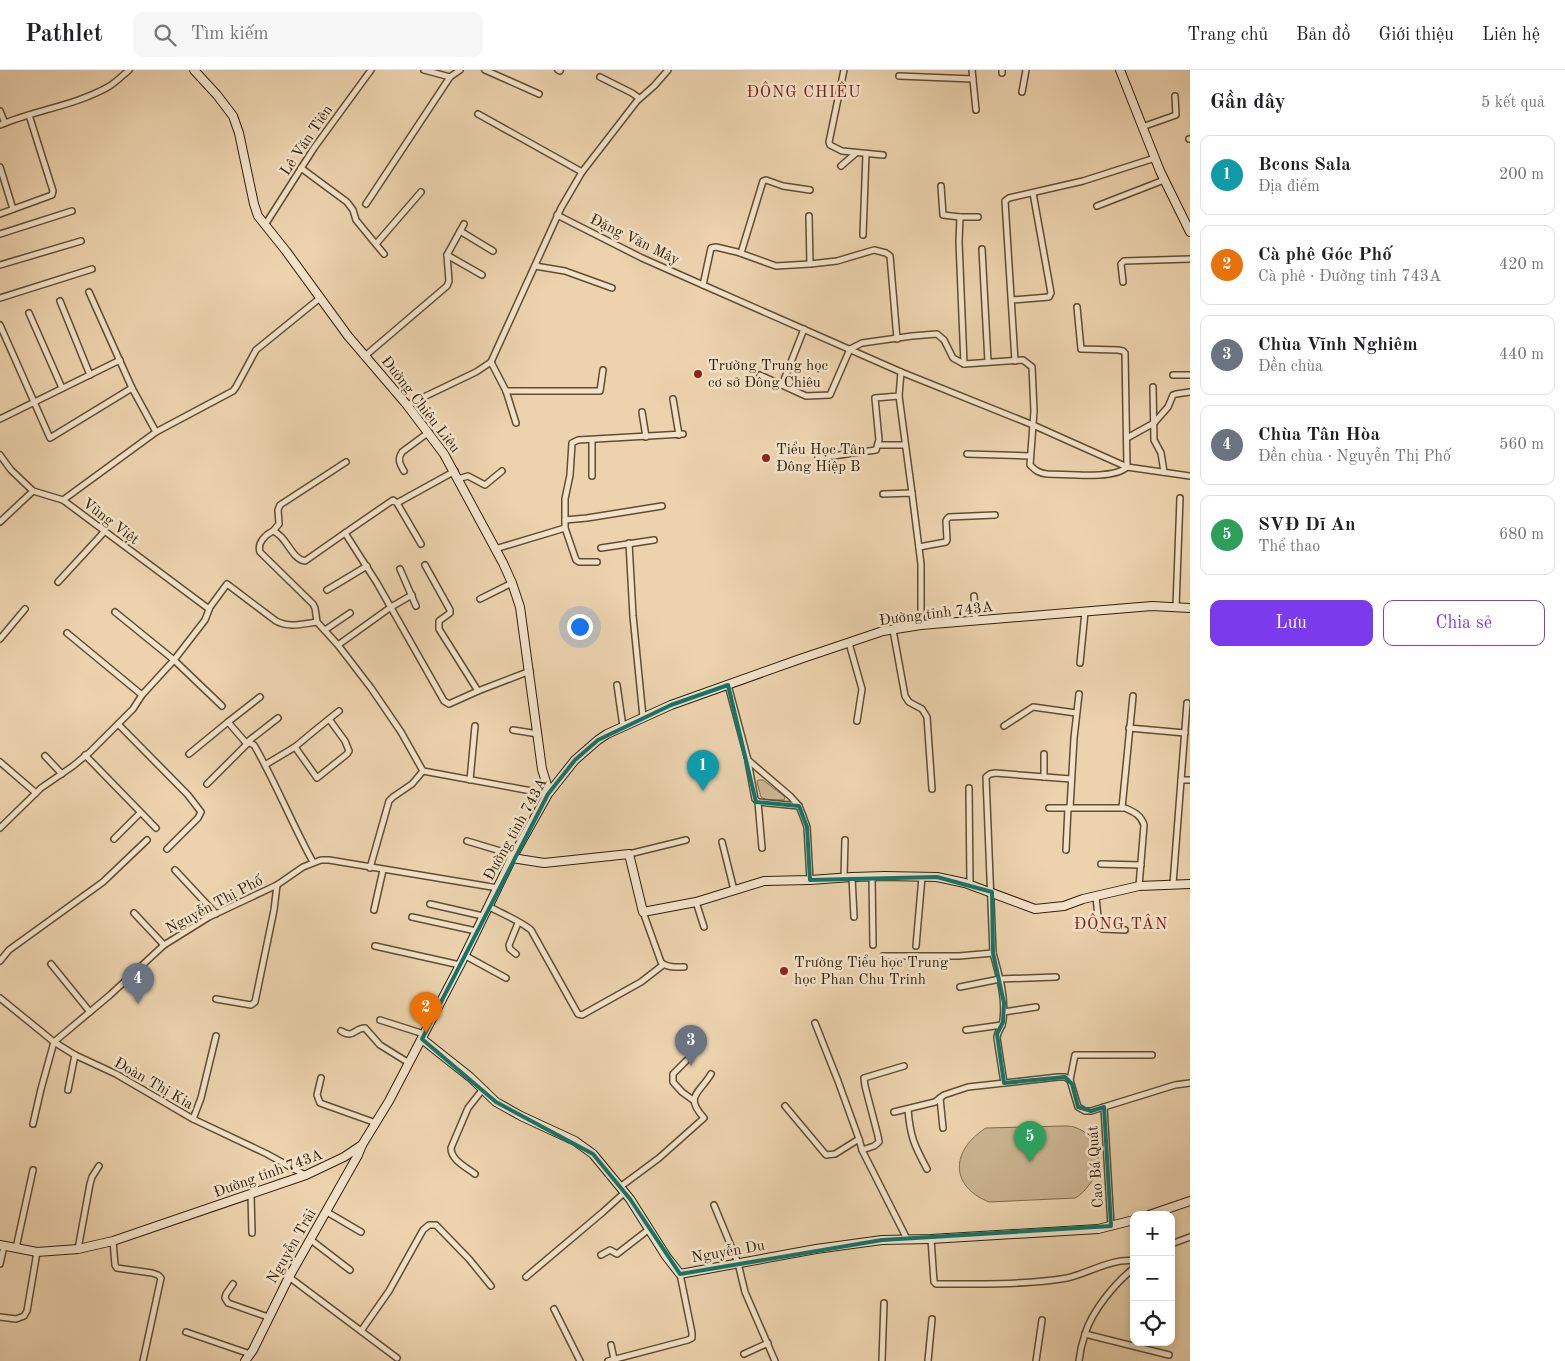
<!DOCTYPE html>
<html lang="vi">
<head>
<meta charset="utf-8">
<style>
  body { margin:0; font-family:"Old Standard TT",serif; background:#f6f6f6; color:#202124 }
  .controls { position:absolute; right:15px; bottom:15px; display:grid; overflow:hidden; border-radius:10px; box-shadow:0 2px 8px #0003 }
  .controls button { width:45px; height:45px; display:grid; place-items:center; padding:0; border:0; border-bottom:1px solid #e0e0e0; background:#fff; color:#202124; font:25px sans-serif }
  .you { position:absolute; left:579px; top:556px; width:18px; height:18px; margin:-12px; border:4px solid #fff; border-radius:50%; background:#1a73e8; box-shadow:0 0 0 8px #1a73e833 }
  .badge { display:grid; place-items:center; width:32px; height:32px; border-radius:50%; background:#7c3aed; color:#fff; font-size:16px; font-weight:700 }
  .pin { position:absolute; translate:-50% -41px; filter:drop-shadow(0 1px 2px #0008) }
  .pin::after { content:''; position:absolute; top:26px; width:18px; height:15px; background:inherit; clip-path:polygon(0 0,100% 0,50% 100%) }
  .list { margin:0; padding:0; list-style:none }
  h2 { display:flex; justify-content:space-between; align-items:center; height:65px; margin:0; padding:0 20px; font-size:21px }
  h2 small { font-size:16px; font-weight:400; color:#757577 }
  .list li { display:grid; grid-template-columns:32px 1fr auto; gap:15px; align-items:center; box-sizing:border-box; height:80px; margin:0 10px 10px; padding:0 10px; border:1px solid #e0e0e0; border-radius:10px }
  .list b { display:block; font-size:19px; white-space:nowrap }
  .list p { margin:0; font-size:16px; white-space:nowrap; color:#757577 }
  .list em { font-size:16px; font-style:normal; color:#757577 }
  .actions { display:flex; gap:10px; padding:15px 20px }
  .actions a { flex:1; padding:11px 0; border:1px solid #7c3aed; border-radius:10px; text-align:center; font-size:18px; color:#7c3aed }
  .actions .main { background:#7c3aed; color:#fff }
  .icon { flex:none; width:28px; height:28px; fill:none; stroke:currentColor; stroke-width:2; stroke-linecap:round; stroke-linejoin:round }
  .map { position:relative; flex:none; width:1190px; height:1291px; overflow:hidden }
  header { display:flex; align-items:center; gap:30px; box-sizing:border-box; height:70px; padding:0 25px; background:#fff; border-bottom:1px solid #e0e0e0 }
  header strong { font-size:24px }
  nav { display:flex; gap:28px; margin-inline-start:auto; font-size:18px }
  .search { width:350px; height:45px; background:#f6f6f6; display:flex; align-items:center; gap:12px; box-sizing:border-box; padding:0 18px; border-radius:10px; color:#757577; font-size:19px }
  main { display:flex }
  aside { flex:1; background:#fff }
  .map>svg:first-child { display:block }
  .green { fill:#ccb592; stroke:#7f6a4c }
  .lines { fill:none; stroke-linecap:round; stroke-linejoin:round }
  .street-casing { stroke:#604d31; stroke-width:8 }
  .secondary-casing { stroke:#322007; stroke-width:10 }
  .street { stroke:#f3e2ca; stroke-width:5 }
  .secondary { stroke:#f3e2ca; stroke-width:8 }
  .marked { fill:none; stroke:#0f766e; stroke-width:4; stroke-linejoin:round }
  .poi-dot { fill:#8f2418; stroke:#f3e2ca; stroke-width:2 }
  .labels { text-anchor:middle; stroke-width:5; stroke-linejoin:round; paint-order:stroke }
  .street-label { font-size:15px; fill:#322007; stroke:#f3e2ca }
  .poi-label { font-size:15px; fill:#322007; stroke:#f3e2ca; text-anchor:start }
  .neighbourhood-label { font-size:16px; letter-spacing:1px; fill:#7a1f14; stroke:#f3e2ca }
</style>
</head>
<body>
<header>
<strong>Pathlet</strong>
<div class="search"><svg class="icon" aria-label="search" viewBox="0 0 24 24"><circle cx="10" cy="10" r="6"/><path d="M15 15l6 6"/></svg>Tìm kiếm</div>
<nav><a>Trang chủ</a><a>Bản đồ</a><a>Giới thiệu</a><a>Liên hệ</a></nav>
</header>
<main>
<div class="map">
<svg width="1190" height="1291" viewBox="0 0 1190 1291">
  <rect width="100%" height="100%" fill="#ecd3ae"/>
  <filter id="stains"><feTurbulence type="fractalNoise" baseFrequency=".004" numOctaves="4"/><feColorMatrix values="0 0 0 0 .2 0 0 0 0 .09 0 0 0 0 .02 0 0 0 .5 -.17"/></filter>
  <radialGradient id="worn" r=".72"><stop offset=".6" stop-color="#630" stop-opacity="0"/><stop offset="1" stop-color="#630" stop-opacity=".3"/></radialGradient>
  <!-- green -->
  <g class="green">
    <path d="M 758,710 L 763,710 L 784,726 L 785,728 L 784,730 L 766,730 L 761,727 L 757,712 Z"/>
    <path d="M 1063,1056 C 1066,1056 1071,1056 1074,1057 C 1100,1065 1105,1096 1089,1115 C 1085,1120 1081,1125 1075,1128 L 989,1132 C 949,1116 951,1080 986,1058 Z"/>
  </g>
  <g class="lines">
    <defs>
      <g id="street">
        <path d="M 424,0 L 450,7 L 460,0"/>
        <path d="M 485,0 L 539,24"/>
        <path d="M 558,0 L 560,1"/>
        <path d="M 844,0 L 829,72 L 830,75 L 842,81 L 883,85"/>
        <path d="M 972,0 L 976,40"/>
        <path d="M 1002,3 L 1002,0"/>
        <path d="M 899,6 L 973,9"/>
        <path d="M 600,7 L 632,23 L 639,28"/>
        <path d="M 1022,22 L 1026,0"/>
        <path d="M 0,41 L 5,53"/>
        <path d="M 478,44 L 582,102"/>
        <path d="M 0,55 C 35,40 74,36 108,17 C 115,13 122,6 129,0"/>
        <path d="M 1142,57 L 1176,45 L 1175,26"/>
        <path d="M 1189,69 L 1190,69"/>
        <path d="M 841,96 L 856,83"/>
        <path d="M 0,97 L 13,139"/>
        <path d="M 301,98 L 347,132 L 353,140 L 356,150 L 384,184"/>
        <path d="M 941,116 L 943,145 L 960,147 L 959,172 L 964,294"/>
        <path d="M 366,134 L 450,7"/>
        <path d="M 1097,136 L 1164,110"/>
        <path d="M 0,144 L 52,125 L 53,121 L 29,45"/>
        <path d="M 557,145 L 642,188 L 703,215"/>
        <path d="M 809,146 L 810,194"/>
        <path d="M 960,147 L 978,147"/>
        <path d="M 265,155 L 314,78 L 371,0"/>
        <path d="M 460,161 L 493,181"/>
        <path d="M 0,164 L 72,141"/>
        <path d="M 863,165 L 866,84"/>
        <path d="M 376,174 L 421,122"/>
        <path d="M 982,179 L 988,292"/>
        <path d="M 741,183 L 763,111 L 766,110 L 783,116 L 810,120"/>
        <path d="M 447,185 L 482,205"/>
        <path d="M 0,195 L 81,171"/>
        <path d="M 535,196 L 565,201 L 612,218"/>
        <path d="M 1123,212 L 1121,194 L 1124,191 L 1190,189"/>
        <path d="M 89,222 L 132,318 L 156,362"/>
        <path d="M 0,228 L 92,199"/>
        <path d="M 1012,230 L 1049,227 L 1051,223 L 1033,123"/>
        <path d="M 60,231 L 90,305"/>
        <path d="M 29,243 L 62,318"/>
        <path d="M 0,255 L 50,368 L 132,318"/>
        <path d="M 897,269 L 890,186 L 886,183 L 874,180 L 837,191 L 810,194 L 776,196 L 737,182 L 716,177 L 711,178 L 703,215 L 901,302 L 1033,355 L 1127,397 L 1190,406"/>
        <path d="M 365,286 L 447,216 L 449,211 L 447,185 L 464,154"/>
        <path d="M 1015,291 L 1005,131 L 1009,128 L 1083,111 L 1155,88"/>
        <path d="M 491,292 L 506,321 L 516,353"/>
        <path d="M 760,305 L 806,326 L 830,325 L 850,279 L 862,273 L 912,266 L 937,264 L 944,270 L 953,288 L 964,294 L 1023,290 L 1032,297 L 1034,341 L 1030,395 C 1036,401 1039,403 1047,404 C 1067,404 1113,410 1127,397 L 1125,283 L 1123,281 L 1118,280 L 1081,279 L 1077,237"/>
        <path d="M 1173,305 L 1190,305"/>
        <path d="M 782,315 L 804,259"/>
        <path d="M 1153,317 L 1154,370 L 1161,383 L 1164,402"/>
        <path d="M 506,321 L 600,321 L 603,300"/>
        <path d="M 899,326 L 912,423"/>
        <path d="M 673,329 L 679,365"/>
        <path d="M 407,335 L 476,302 L 491,292 L 561,138 L 582,102 L 637,31 L 654,16 L 668,0"/>
        <path d="M 642,342 L 646,367"/>
        <path d="M 0,349 L 120,290"/>
        <path d="M 1127,368 L 1154,353 L 1168,337 L 1173,325 L 1176,324 L 1190,322"/>
        <path d="M 592,370 L 592,406"/>
        <path d="M 878,375 L 905,375"/>
        <path d="M 967,384 L 1030,386"/>
        <path d="M 0,385 L 11,400 L 33,421 L 63,430 L 209,539"/>
        <path d="M 818,388 L 876,380 L 879,370 L 875,328 L 899,326 L 901,302"/>
        <path d="M 404,401 C 400,394 397,390 402,382 L 429,362"/>
        <path d="M 458,409 L 468,406 L 485,415 L 502,401"/>
        <path d="M 883,424 L 912,423 L 921,494 L 921,555"/>
        <path d="M 63,430 L 156,362 L 233,321 L 236,317 L 256,280 L 320,228"/>
        <path d="M 397,433 L 455,401"/>
        <path d="M 565,450 L 587,448 L 662,436"/>
        <path d="M 0,452 L 33,421"/>
        <path d="M 273,461 L 279,454 L 278,440 L 280,435 L 346,392"/>
        <path d="M 345,463 L 305,491 C 291,489 287,466 273,461 C 265,465 257,473 260,482 L 313,534 L 315,538 L 317,552 L 338,575 L 371,618 L 401,662 L 423,701 L 548,724"/>
        <path d="M 629,473 L 633,546 L 643,647"/>
        <path d="M 421,474 L 397,433 L 393,430 L 345,463 L 377,513 L 444,631 L 449,634 L 478,621"/>
        <path d="M 919,477 L 946,472 L 947,470 L 946,451 L 947,449 L 949,447 L 995,445"/>
        <path d="M 601,478 L 654,470"/>
        <path d="M 495,479 L 565,458"/>
        <path d="M 597,492 L 579,492 L 576,490 L 565,458 L 565,429 L 570,405 L 572,373 L 578,370 L 683,364"/>
        <path d="M 425,495 L 450,540 L 450,543 L 439,551 L 439,559 L 478,621 L 530,601"/>
        <path d="M 400,499 L 416,536"/>
        <path d="M 58,512 L 105,461"/>
        <path d="M 327,520 L 367,496"/>
        <path d="M 974,526 L 976,551"/>
        <path d="M 480,529 L 512,513"/>
        <path d="M 1176,537 L 1180,428"/>
        <path d="M 115,542 L 174,590 L 222,636"/>
        <path d="M 325,560 L 350,543"/>
        <path d="M 893,560 L 905,626 L 909,632 L 922,639 L 927,647 L 932,719"/>
        <path d="M 67,563 L 142,625"/>
        <path d="M 0,569 L 25,539"/>
        <path d="M 849,573 L 862,619 L 857,651"/>
        <path d="M 338,575 L 391,537 L 412,525"/>
        <path d="M 1080,593 L 1085,542"/>
        <path d="M 617,615 L 623,657"/>
        <path d="M 728,615 L 748,690 L 790,726 L 799,736 L 803,746 L 807,757 L 810,810"/>
        <path d="M 329,649 L 345,671 L 349,681 L 347,684 L 317,708 L 295,677 C 309,665 324,653 339,641"/>
        <path d="M 228,652 L 260,627"/>
        <path d="M 118,654 L 188,725 L 201,742 L 198,748 L 167,779"/>
        <path d="M 1004,656 L 1033,637 L 1076,643"/>
        <path d="M 1129,658 L 1185,663"/>
        <path d="M 513,660 L 538,664"/>
        <path d="M 246,673 L 278,648"/>
        <path d="M 189,684 L 228,652 L 247,674"/>
        <path d="M 1044,684 L 1044,707"/>
        <path d="M 85,685 L 156,758"/>
        <path d="M 45,686 L 62,704"/>
        <path d="M 748,691 L 755,729 L 758,732 L 799,736"/>
        <path d="M 0,692 L 36,723"/>
        <path d="M 265,695 L 295,677"/>
        <path d="M 470,710 L 475,656"/>
        <path d="M 1181,710 L 1190,710"/>
        <path d="M 207,714 L 247,674 L 250,673 L 254,675 C 276,713 292,754 313,792"/>
        <path d="M 969,718 L 970,814"/>
        <path d="M 758,732 L 762,778"/>
        <path d="M 1049,738 L 1125,738 C 1134,742 1141,745 1144,755 L 1139,816"/>
        <path d="M 1070,738 L 1074,668 L 1079,624"/>
        <path d="M 1122,738 L 1133,626"/>
        <path d="M 0,758 L 41,718 L 73,696 L 90,682 L 133,639 L 142,625 L 174,590 L 205,550 L 210,537 L 227,514 L 276,551 C 289,558 302,554 317,552"/>
        <path d="M 114,769 L 140,743"/>
        <path d="M 467,771 L 514,785"/>
        <path d="M 722,772 L 734,820"/>
        <path d="M 1066,780 L 1068,738"/>
        <path d="M 629,784 L 686,770"/>
        <path d="M 1101,794 L 1141,795"/>
        <path d="M 370,798 L 389,731 L 393,727 L 412,714 L 423,701"/>
        <path d="M 175,800 L 216,844"/>
        <path d="M 872,806 L 873,875"/>
        <path d="M 844,807 L 845,770"/>
        <path d="M 852,807 L 854,847"/>
        <path d="M 1173,814 L 1187,633"/>
        <path d="M 1096,827 L 1099,857 L 1102,859 L 1125,860"/>
        <path d="M 696,832 L 704,857"/>
        <path d="M 430,834 L 483,846"/>
        <path d="M 488,836 C 502,844 519,850 531,860 L 578,944 L 582,945 L 641,912 L 663,895"/>
        <path d="M 374,840 L 383,800"/>
        <path d="M 643,842 L 661,892 C 666,898 677,897 684,897"/>
        <path d="M 134,843 L 164,875"/>
        <path d="M 412,847 L 476,861"/>
        <path d="M 375,876 L 460,895"/>
        <path d="M 916,876 L 922,807"/>
        <path d="M 516,884 L 510,879 L 509,875 L 518,853"/>
        <path d="M 464,885 L 506,908"/>
        <path d="M 883,886 L 959,886 L 993,883"/>
        <path d="M 0,891 L 9,880 L 103,812 L 147,770"/>
        <path d="M 51,894 L 90,942"/>
        <path d="M 960,917 L 1000,909 L 1056,907"/>
        <path d="M 0,928 L 54,972 L 75,985 L 116,1004 L 193,1049 L 267,1084 L 305,1105"/>
        <path d="M 216,929 L 251,935 L 255,932 L 274,840 L 277,815"/>
        <path d="M 1004,942 L 1036,937"/>
        <path d="M 380,950 L 424,964"/>
        <path d="M 815,953 L 838,1011 L 859,1069 L 862,1080 L 907,1169"/>
        <path d="M 966,960 L 1002,955"/>
        <path d="M 341,961 C 354,969 354,958 365,958 L 380,975 L 409,993"/>
        <path d="M 686,991 L 673,1004 L 673,1012 L 682,1022 L 693,1030"/>
        <path d="M 321,1008 L 317,1025 L 320,1033 L 376,1053"/>
        <path d="M 1070,1010 L 1075,985 L 1152,985"/>
        <path d="M 1004,1013 L 997,968 C 997,961 1003,957 1003,950 C 1006,927 999,905 993,883 L 986,707 L 990,704 L 995,703 L 1071,709"/>
        <path d="M 68,1020 L 75,985"/>
        <path d="M 940,1028 L 943,1058"/>
        <path d="M 785,1036 L 826,1085 L 835,1084 L 859,1069"/>
        <path d="M 1104,1037 L 1111,1156"/>
        <path d="M 908,1039 C 910,1066 914,1075 927,1099"/>
        <path d="M 894,1042 L 935,1032 L 944,1025 L 968,1017 L 1058,1007 L 1065,1007 L 1070,1010 L 1078,1037 L 1085,1041 L 1091,1041 L 1175,1015 L 1190,1013"/>
        <path d="M 193,1049 L 201,1028 L 216,966"/>
        <path d="M 33,1054 L 41,1019 L 54,972 L 110,925 L 164,875 L 209,847 L 277,815 L 303,797 L 321,790 L 329,790 L 498,818"/>
        <path d="M 862,1080 L 874,1076 L 879,1072 L 878,1066 L 865,1016 L 864,1008 L 904,996"/>
        <path d="M 475,1104 C 466,1097 451,1090 451,1078 L 468,1038 L 483,1019"/>
        <path d="M 620,1117 L 659,1088 L 704,1048 C 684,1026 699,1024 711,1004"/>
        <path d="M 251,1125 L 252,1163"/>
        <path d="M 714,1135 L 738,1193 L 745,1222 L 775,1291"/>
        <path d="M 327,1142 L 361,1162"/>
        <path d="M 931,1169 L 934,1212 L 936,1214 C 978,1214 1027,1215 1067,1208 C 1089,1203 1112,1188 1134,1191"/>
        <path d="M 311,1170 L 350,1200"/>
        <path d="M 113,1171 L 115,1195 L 117,1198 L 152,1203 L 158,1205 L 161,1208 L 143,1291"/>
        <path d="M 1171,1174 L 1190,1167"/>
        <path d="M 16,1178 L 33,1100"/>
        <path d="M 78,1179 L 90,1114 L 92,1107 L 99,1096"/>
        <path d="M 601,1185 L 610,1180 L 617,1184 L 648,1160"/>
        <path d="M 0,1194 L 4,1176"/>
        <path d="M 289,1207 L 397,1288"/>
        <path d="M 526,1207 L 603,1142 L 624,1123"/>
        <path d="M 233,1214 L 226,1224 L 225,1228 L 228,1233 L 268,1247"/>
        <path d="M 554,1239 L 580,1291"/>
        <path d="M 0,1247 L 16,1249 L 24,1246 L 27,1241 L 37,1182"/>
        <path d="M 361,1261 L 389,1221 L 423,1160 L 429,1155 L 436,1155 L 469,1189 L 491,1216"/>
        <path d="M 186,1262 L 250,1284"/>
        <path d="M 1085,1264 L 1169,1285"/>
        <path d="M 611,1275 L 614,1289"/>
        <path d="M 744,1284 L 768,1273"/>
        <path d="M 608,1291 L 688,1270 L 692,1268 L 692,1263 L 680,1204"/>
        <path d="M 882,1291 L 884,1233"/>
        <path d="M 928,1291 L 932,1249"/>
        <path d="M 1036,1291 L 1042,1250"/>
        <path d="M 1079,1291 C 1080,1282 1082,1273 1085,1264 C 1092,1241 1115,1213 1134,1198"/>
      </g>
      <g id="secondary">
        <path d="M 194,0 L 217,25 L 233,46 L 239,63 L 254,134 L 258,146 L 286,181 L 348,266 L 407,335 L 444,384 L 503,493 L 512,513 L 520,537 L 542,699 L 549,722"/>
        <path d="M 1120,0 L 1160,101 L 1190,162"/>
        <path d="M 512,788 L 544,793 L 629,784 L 643,842 L 696,832 L 764,811 L 810,810 L 852,807 L 885,806 L 937,807 L 965,813 L 1035,839 L 1064,836 L 1083,829 L 1139,816 L 1190,814"/>
        <path d="M 422,969 L 470,1007 L 496,1032 L 521,1046 L 575,1071 L 593,1084 L 630,1129 L 666,1186 L 680,1204 L 816,1179 L 882,1170 L 931,1169 L 1098,1159 L 1134,1150"/>
        <path d="M 1149,1145 L 1190,1131"/>
        <path d="M 0,1175 L 37,1182 L 78,1179 L 113,1171 L 306,1105 L 344,1087 L 362,1075 L 389,1031 L 460,895 L 512,788 L 548,724 L 575,690 L 598,670 L 607,664 L 671,635 L 800,589 L 883,561 L 921,555 L 1152,536 L 1190,538"/>
        <path d="M 245,1291 L 253,1280 L 289,1207 L 358,1085 L 362,1075"/>
      </g>
    </defs>
    <!-- street casing -->
    <use href="#street" class="street-casing"/>
    <!-- secondary casing -->
    <use href="#secondary" class="secondary-casing"/>
    <!-- street -->
    <use href="#street" class="street"/>
    <!-- secondary -->
    <use href="#secondary" class="secondary"/>
  </g>
  <!-- marked area -->
  <path class="marked" d="M 728,615 L 756,732 L 799,736 L 807,757 L 810,810 L 937,807 L 992,822 L 993,883 L 1004,933 L 1003,952 L 997,964 L 1004,1013 L 1065,1007 L 1072,1014 L 1078,1037 L 1091,1041 L 1104,1037 L 1111,1156 L 882,1170 L 680,1204 L 630,1129 L 593,1084 L 496,1032 L 422,969 L 548,724 L 575,690 L 598,670 L 671,635 Z"/>
  <!-- markers -->
  <g class="poi-dot">
    <circle cx="698" cy="304" r="5"/>
    <circle cx="766" cy="388" r="5"/>
    <circle cx="784" cy="901" r="5"/>
  </g>
  <g class="labels">
    <!-- street labels -->
    <g class="street-label">
      <text transform="translate(306 70) rotate(-56)" y="5">Lê Văn Tiên</text>
      <text transform="translate(635 169) rotate(26)" y="5">Đặng Văn Mây</text>
      <text transform="translate(421 334) rotate(52)" y="5">Đường Chiêu Liêu</text>
      <text transform="translate(111 451) rotate(37)" y="5">Vũng Việt</text>
      <text transform="translate(936 543) rotate(-7)" y="5">Đường tỉnh 743A</text>
      <text transform="translate(515 759) rotate(-61)" y="5">Đường tỉnh 743A</text>
      <text transform="translate(214 834) rotate(-28)" y="5">Nguyễn Thị Phố</text>
      <text transform="translate(154 1013) rotate(30)" y="5">Đoàn Thị Kia</text>
      <text transform="translate(1095 1097) rotate(-94)" y="5">Cao Bá Quát</text>
      <text transform="translate(268 1103) rotate(-20)" y="5">Đường tỉnh 743A</text>
      <text transform="translate(291 1176) rotate(-60)" y="5">Nguyễn Trãi</text>
      <text transform="translate(728 1181) rotate(-10)" y="5">Nguyễn Du</text>
    </g>
    <!-- poi labels -->
    <g class="poi-label">
      <text x="708" y="300">Trường Trung học<tspan x="708" dy="17">cơ sở Đông Chiêu</tspan></text>
      <text x="776" y="384">Tiểu Học Tân<tspan x="776" dy="17">Đông Hiệp B</tspan></text>
      <text x="794" y="897">Trường Tiểu học Trung<tspan x="794" dy="17">học Phan Chu Trinh</tspan></text>
    </g>
    <!-- neighbourhood labels -->
    <g class="neighbourhood-label">
      <text x="804" y="27">ĐÔNG CHIÊU</text>
      <text x="1121" y="859">ĐÔNG TÂN</text>
    </g>
  </g>
  <rect width="100%" height="100%" filter="url(#stains)"/>
  <rect width="100%" height="100%" fill="url(#worn)"/>
</svg>
<div class="controls">
<button>+</button>
<button>−</button>
<button><svg class="icon" aria-label="locate" viewBox="0 0 24 24"><circle cx="12" cy="12" r="6"/><path d="M12 2v4M12 18v4M2 12h4M18 12h4"/></svg></button>
</div>
<div class="you"></div>
<div class="pin badge" style="left:703px;top:721px;background:#0f9aa8">1</div>
<div class="pin badge" style="left:426px;top:963px;background:#e8710a">2</div>
<div class="pin badge" style="left:691px;top:996px;background:#6b7280">3</div>
<div class="pin badge" style="left:138px;top:934px;background:#6b7280">4</div>
<div class="pin badge" style="left:1030px;top:1092px;background:#2e9e5b">5</div>
</div>
<aside>
<h2>Gần đây<small>5 kết quả</small></h2>
<ul class="list">
<li><span class="badge" style="background:#0f9aa8">1</span><div><b>Bcons Sala</b><p>Địa điểm</p></div><em>200 m</em></li>
<li><span class="badge" style="background:#e8710a">2</span><div><b>Cà phê Góc Phố</b><p>Cà phê · Đường tỉnh 743A</p></div><em>420 m</em></li>
<li><span class="badge" style="background:#6b7280">3</span><div><b>Chùa Vĩnh Nghiêm</b><p>Đền chùa</p></div><em>440 m</em></li>
<li><span class="badge" style="background:#6b7280">4</span><div><b>Chùa Tân Hòa</b><p>Đền chùa · Nguyễn Thị Phố</p></div><em>560 m</em></li>
<li><span class="badge" style="background:#2e9e5b">5</span><div><b>SVĐ Dĩ An</b><p>Thể thao</p></div><em>680 m</em></li>
</ul>
<div class="actions"><a class="main">Lưu</a><a>Chia sẻ</a></div>
</aside>
</main>
</body>
</html>
